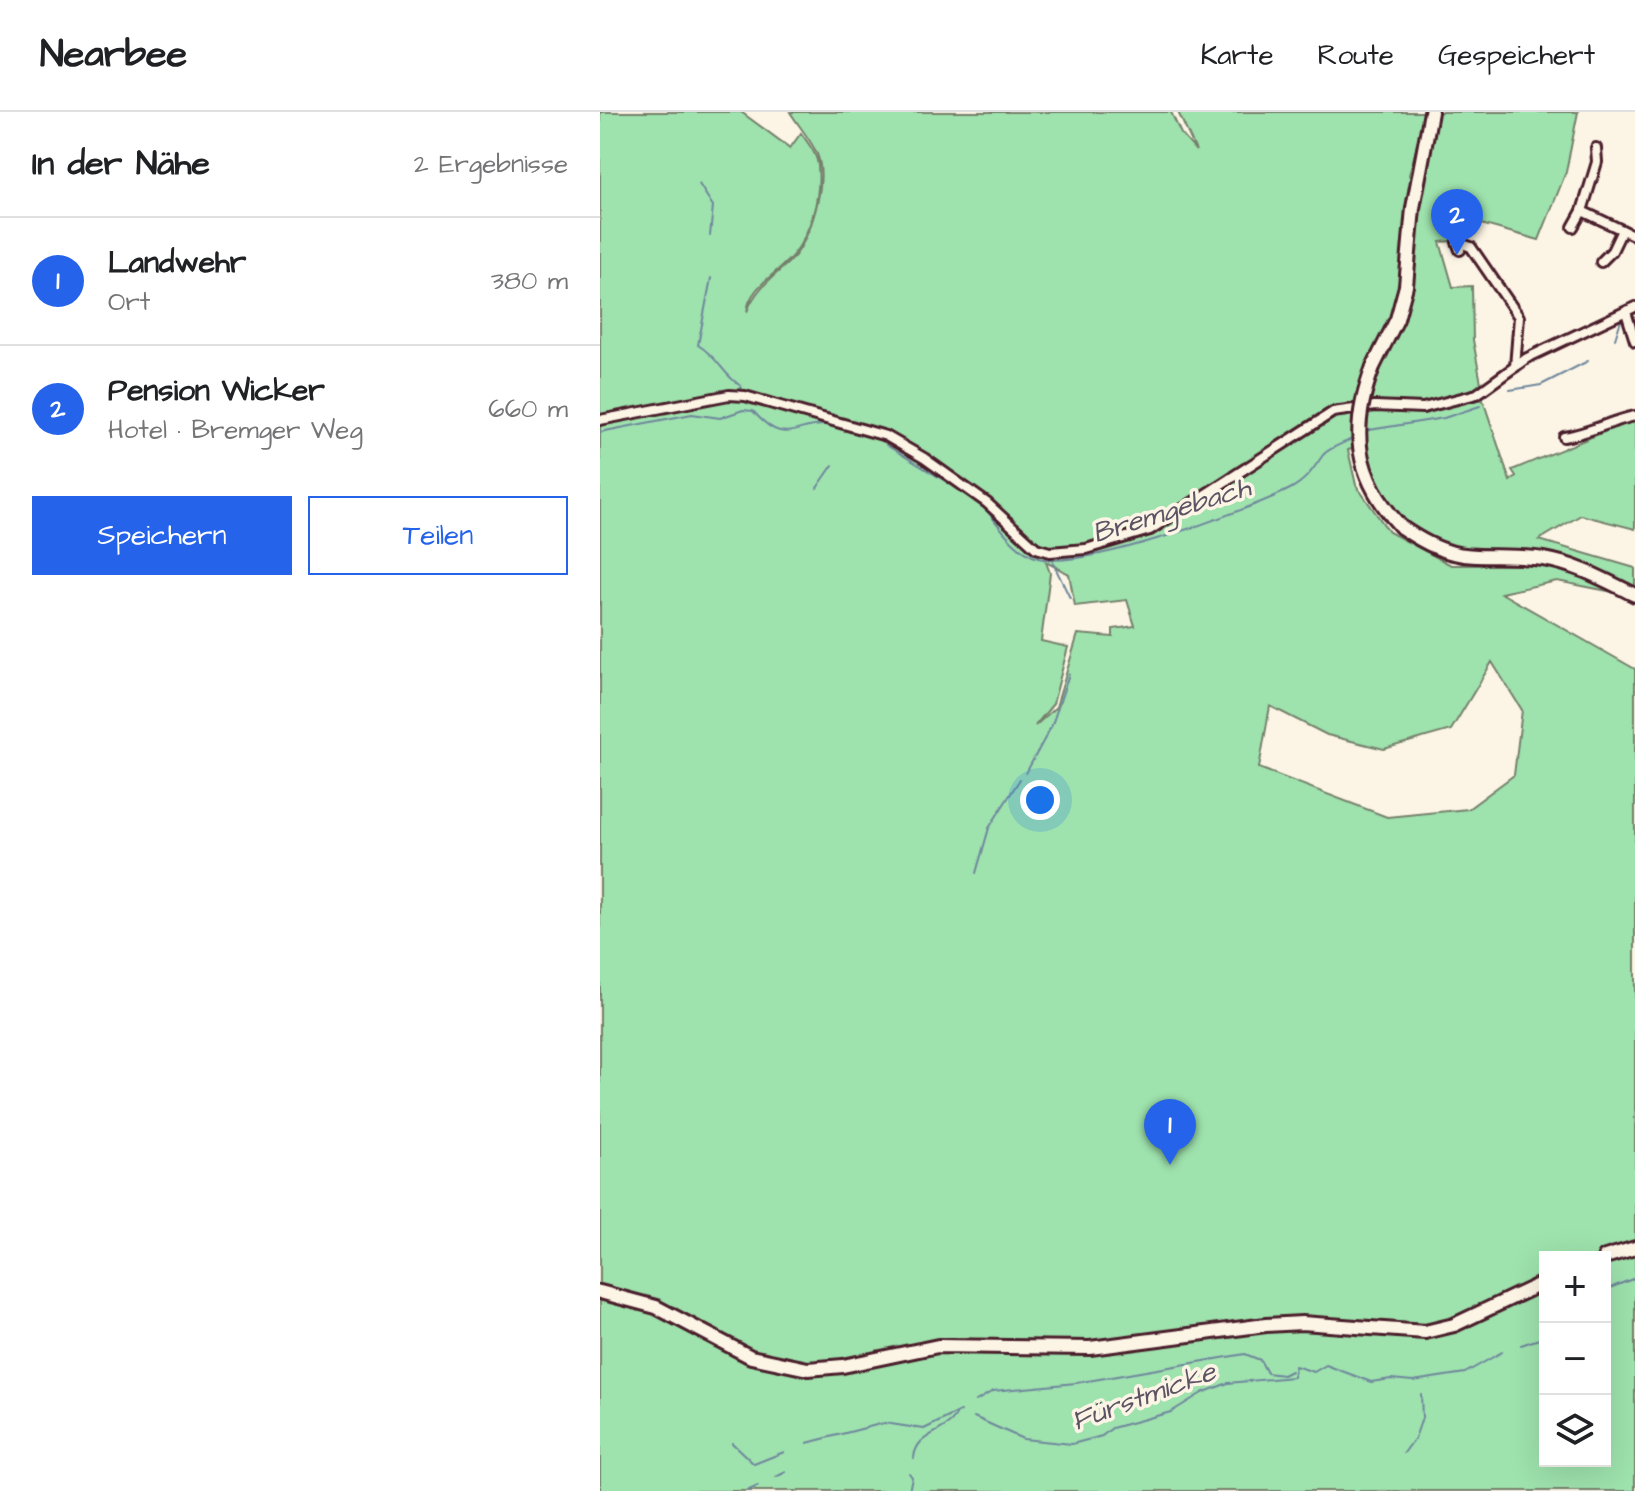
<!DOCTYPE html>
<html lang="de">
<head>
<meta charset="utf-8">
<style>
  body { margin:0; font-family:"Architects Daughter",sans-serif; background:#f2f2f2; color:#202124 }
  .controls { position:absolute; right:24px; bottom:24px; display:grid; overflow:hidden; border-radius:0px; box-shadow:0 8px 32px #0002 }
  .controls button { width:72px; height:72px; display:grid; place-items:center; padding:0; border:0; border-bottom:2px solid #e0e0e0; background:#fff; color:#202124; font:40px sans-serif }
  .you { position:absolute; left:440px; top:688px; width:28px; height:28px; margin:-20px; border:6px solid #fff; border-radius:50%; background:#1a73e8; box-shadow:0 0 0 12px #1a73e833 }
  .badge { display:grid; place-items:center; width:52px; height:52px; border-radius:50%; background:#2563eb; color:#fff; font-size:26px; font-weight:700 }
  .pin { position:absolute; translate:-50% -66px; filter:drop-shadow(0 2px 4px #0008) }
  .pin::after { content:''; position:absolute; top:42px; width:28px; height:24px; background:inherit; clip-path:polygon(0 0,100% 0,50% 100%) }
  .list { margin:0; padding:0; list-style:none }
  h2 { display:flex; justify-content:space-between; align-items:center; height:104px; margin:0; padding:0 32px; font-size:34px }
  h2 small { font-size:26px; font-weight:400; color:#757577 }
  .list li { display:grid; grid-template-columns:52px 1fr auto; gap:24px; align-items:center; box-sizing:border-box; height:128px; padding:0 32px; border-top:2px solid #e0e0e0 }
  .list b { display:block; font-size:30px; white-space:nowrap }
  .list p { margin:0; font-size:26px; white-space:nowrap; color:#757577 }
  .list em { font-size:26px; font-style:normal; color:#757577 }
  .actions { display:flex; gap:16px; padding:24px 32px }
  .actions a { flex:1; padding:18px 0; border:2px solid #2563eb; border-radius:0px; text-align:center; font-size:28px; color:#2563eb }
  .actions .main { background:#2563eb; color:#fff }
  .icon { flex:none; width:44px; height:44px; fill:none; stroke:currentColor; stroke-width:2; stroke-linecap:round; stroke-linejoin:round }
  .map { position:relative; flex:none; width:1035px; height:1379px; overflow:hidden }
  header { display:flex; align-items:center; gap:48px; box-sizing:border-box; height:112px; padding:0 40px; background:#fff; border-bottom:2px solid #e0e0e0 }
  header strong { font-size:38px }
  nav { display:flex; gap:44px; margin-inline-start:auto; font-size:28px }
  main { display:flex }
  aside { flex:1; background:#fff }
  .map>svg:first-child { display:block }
  .green { fill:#9ee2ad; stroke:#74806c; stroke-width:2; fill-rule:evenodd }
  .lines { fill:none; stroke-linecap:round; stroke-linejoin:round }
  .stream { stroke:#6f879d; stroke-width:2 }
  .street-casing { stroke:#4a1f2b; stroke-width:14 }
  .secondary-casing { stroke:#4a1f2b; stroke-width:18 }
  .street { stroke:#fcf5e5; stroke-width:8 }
  .secondary { stroke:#fcf5e5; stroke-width:12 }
  .secondary-bridge-casing { stroke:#4a1f2b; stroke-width:18; stroke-linecap:butt }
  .secondary-bridge { stroke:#fcf5e5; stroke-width:12 }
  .labels { text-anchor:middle; stroke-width:7; stroke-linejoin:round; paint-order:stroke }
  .water-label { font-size:28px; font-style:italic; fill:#5c5364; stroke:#fcf5e5 }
</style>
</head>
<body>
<header>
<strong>Nearbee</strong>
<nav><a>Karte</a><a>Route</a><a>Gespeichert</a></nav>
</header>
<main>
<aside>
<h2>In der Nähe<small>2 Ergebnisse</small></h2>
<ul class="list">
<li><span class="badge">1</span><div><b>Landwehr</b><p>Ort</p></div><em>380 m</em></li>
<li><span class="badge">2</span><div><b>Pension Wicker</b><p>Hotel · Bremger Weg</p></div><em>660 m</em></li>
</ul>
<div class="actions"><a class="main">Speichern</a><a>Teilen</a></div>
</aside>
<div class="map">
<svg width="1035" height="1379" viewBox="0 0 1035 1379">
  <rect width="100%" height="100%" fill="#fcf5e5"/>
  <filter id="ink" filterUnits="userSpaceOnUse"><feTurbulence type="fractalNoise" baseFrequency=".0125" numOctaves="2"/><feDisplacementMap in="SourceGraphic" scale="16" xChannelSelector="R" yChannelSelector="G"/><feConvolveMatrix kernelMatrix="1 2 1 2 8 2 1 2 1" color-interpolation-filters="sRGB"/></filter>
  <g filter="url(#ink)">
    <!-- green -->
    <path class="green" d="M 0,0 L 141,0 L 190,36 L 201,21 C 208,31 217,42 218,54 C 221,83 211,121 193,143 C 178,162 149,174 147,200 C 155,176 174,165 191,148 C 211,128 228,69 217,42 C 211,28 198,13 190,0 L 571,0 L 581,22 L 596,39 L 578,0 L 826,0 L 809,63 L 820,76 L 836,0 L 978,0 L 966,60 L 939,128 L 863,107 L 866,128 L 840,130 L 853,175 L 872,174 L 873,228 L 881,271 L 872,287 L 883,288 L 910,369 L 916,364 L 912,358 L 1035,307 L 1035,417 L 981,403 L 939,428 L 1035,456 L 1035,479 C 1021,472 1006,461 991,457 C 895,428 792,465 765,333 L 748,338 L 756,373 L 789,420 L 851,453 L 948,453 L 970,458 L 1013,480 L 957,469 L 901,481 L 1035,557 L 1035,1379 L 0,1379 L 0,1185 L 47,1190 L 45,1184 L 0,1175 ZM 446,450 L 469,462 L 475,494 L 527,488 L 535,514 L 513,517 L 513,525 L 478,522 L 456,595 L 435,614 L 453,592 L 468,535 L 441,529 L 450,461 ZM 892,550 L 922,598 L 914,663 L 868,697 L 787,705 L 659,656 L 670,594 L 727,623 L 784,637 L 851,618 ZM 945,1145 L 1005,1145 L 1005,1349 L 945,1349 Z"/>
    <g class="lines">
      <!-- stream -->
      <g class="stream">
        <path d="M 99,72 L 113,94 L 110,124"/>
        <path d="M 111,166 L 98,233 C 119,246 123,263 141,274 L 141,279"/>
        <path d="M 1015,227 L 1022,205"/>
        <path d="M 910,278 L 941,273 L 988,249"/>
        <path d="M 763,319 L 844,306 L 880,294"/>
        <path d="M 0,320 L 92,302 L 120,306 L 143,298 L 153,299 C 186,337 194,311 228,313 C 243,315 258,321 272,326"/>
        <path d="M 286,333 L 373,386"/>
        <path d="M 217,376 L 233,353"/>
        <path d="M 379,390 C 395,406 412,437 435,445 C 479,461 646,399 690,377 C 707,368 713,357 723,343 C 730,335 746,331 755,325"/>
        <path d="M 453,451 L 470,486"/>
        <path d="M 426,661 L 452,613 L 469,562"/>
        <path d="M 376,761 L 389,716 L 420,667"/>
        <path d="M 1005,1178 L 1035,1166"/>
        <path d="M 921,1233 L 945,1225"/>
        <path d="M 376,1289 L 393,1279 L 476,1271 L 645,1242 L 660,1248 L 667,1261 L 683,1263 L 691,1259"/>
        <path d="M 374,1305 L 423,1327 L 472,1332 L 502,1324 L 512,1316 L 571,1300 L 602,1281 L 628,1271 L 693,1265 L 695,1254 L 714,1260 L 726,1253 L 771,1270 L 791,1267 L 813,1269 L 865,1261 L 902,1240"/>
        <path d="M 132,1331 L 154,1352 L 184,1340"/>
        <path d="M 207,1331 L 284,1311 L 324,1317 L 361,1299"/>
        <path d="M 804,1341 L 815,1326 L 822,1306 L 821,1282"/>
        <path d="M 314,1346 C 316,1319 349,1322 357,1301"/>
        <path d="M 309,1361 L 312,1365 L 309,1379"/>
        <path d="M 176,1365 L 186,1360"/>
        <path d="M 147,1379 L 158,1374"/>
      </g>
      <defs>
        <g id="street">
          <path d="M 996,36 L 997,50 L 982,99 L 1035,124"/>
          <path d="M 973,115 L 982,99"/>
          <path d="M 860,138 L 857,130 L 871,135 L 919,205 L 915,255"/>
          <path d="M 1001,150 L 1012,139 L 1022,118"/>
          <path d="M 1026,200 L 1035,229"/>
          <path d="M 0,308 L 129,283 L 145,284 L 286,324 L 324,346 L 387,391 L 436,436 L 450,440 L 486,437 L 550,418 L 733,300 L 775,294 L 823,296 L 877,282 L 927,246 L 1035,195"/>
          <path d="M 964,325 C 990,321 1010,309 1035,304"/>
        </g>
        <g id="secondary">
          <path d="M 773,255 L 797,207 L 806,174 L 813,96 L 831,0"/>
          <path d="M 801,415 C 863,458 879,438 943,447 C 976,452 1005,468 1035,483"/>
          <path d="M 1005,1145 L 1035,1136"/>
          <path d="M 0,1180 L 56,1195 L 151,1245 L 208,1257 L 243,1254 L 338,1234 L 490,1236 L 666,1213 L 702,1211 L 825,1220 L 854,1213 L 945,1170"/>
        </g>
      </defs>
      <!-- street casing -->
      <use href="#street" class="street-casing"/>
      <!-- secondary casing -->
      <use href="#secondary" class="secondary-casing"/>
      <!-- street -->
      <use href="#street" class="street"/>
      <!-- secondary -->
      <use href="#secondary" class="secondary"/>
      <defs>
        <path id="secondary-bridge" d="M 773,255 C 749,319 755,365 801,415"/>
      </defs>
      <!-- secondary-bridge casing -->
      <use href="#secondary-bridge" class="secondary-bridge-casing"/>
      <!-- secondary-bridge -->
      <use href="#secondary-bridge" class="secondary-bridge"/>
    </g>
  </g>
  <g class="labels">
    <!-- water labels -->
    <g class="water-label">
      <text transform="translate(571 397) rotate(-17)" y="10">Bremgebach</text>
      <text transform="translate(543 1283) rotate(-20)" y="10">Fürstmicke</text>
    </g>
  </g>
</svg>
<div class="controls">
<button>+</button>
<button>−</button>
<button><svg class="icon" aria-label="layers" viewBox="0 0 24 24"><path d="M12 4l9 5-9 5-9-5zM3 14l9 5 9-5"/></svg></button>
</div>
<div class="you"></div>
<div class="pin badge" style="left:570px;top:1053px">1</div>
<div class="pin badge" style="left:857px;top:143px">2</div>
</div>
</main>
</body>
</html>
